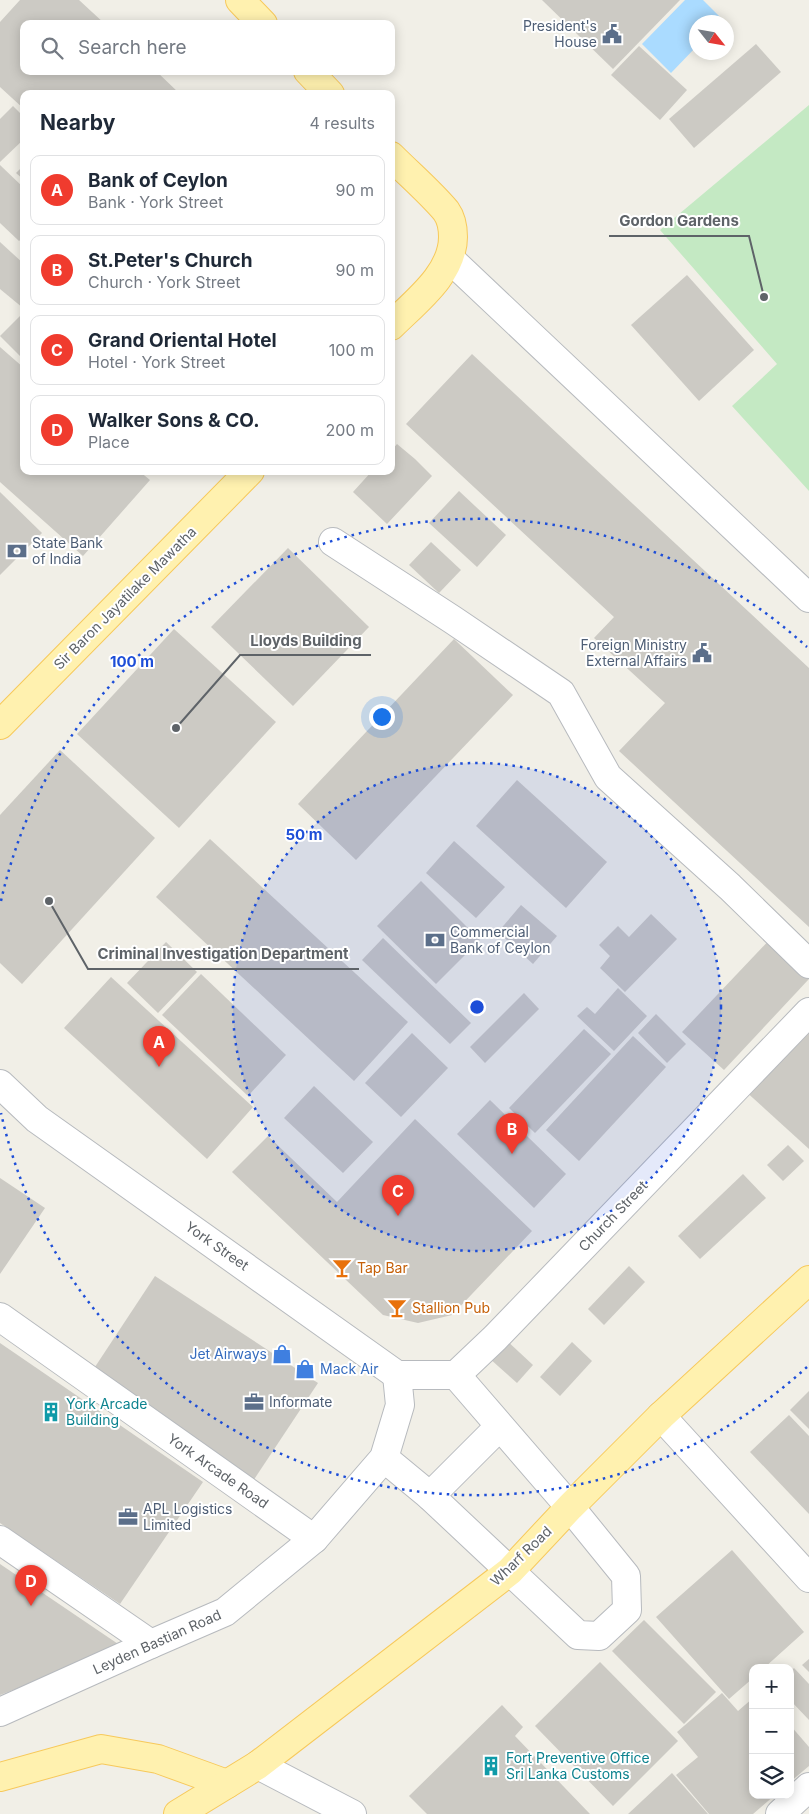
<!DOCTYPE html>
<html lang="en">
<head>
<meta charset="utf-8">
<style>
  body { margin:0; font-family:Inter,sans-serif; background:#f6f6f7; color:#1f2937 }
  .controls { position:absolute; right:15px; bottom:15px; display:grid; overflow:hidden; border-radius:10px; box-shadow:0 2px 12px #0003 }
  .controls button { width:45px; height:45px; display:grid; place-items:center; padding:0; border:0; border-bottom:1px solid #e0e1e3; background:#fff; color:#1f2937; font:25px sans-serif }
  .compass { position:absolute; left:689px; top:15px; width:45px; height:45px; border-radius:50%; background:#fff; box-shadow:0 2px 12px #0003; rotate:121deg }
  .you { position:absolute; left:381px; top:716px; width:18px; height:18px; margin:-12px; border:4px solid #fff; border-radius:50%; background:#1a73e8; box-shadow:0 0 0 8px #1a73e833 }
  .badge { display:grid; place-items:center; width:32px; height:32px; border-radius:50%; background:#f03b2e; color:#fff; font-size:16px; font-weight:700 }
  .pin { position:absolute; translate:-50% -41px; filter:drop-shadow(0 1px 2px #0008) }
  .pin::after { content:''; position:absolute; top:26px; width:18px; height:15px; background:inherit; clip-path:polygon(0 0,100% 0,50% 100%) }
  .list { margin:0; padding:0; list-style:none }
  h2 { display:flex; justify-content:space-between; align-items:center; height:65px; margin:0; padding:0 20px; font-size:21px }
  h2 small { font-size:16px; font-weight:400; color:#747a83 }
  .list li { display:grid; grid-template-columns:32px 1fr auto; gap:15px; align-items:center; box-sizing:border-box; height:70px; margin:0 10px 10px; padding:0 10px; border:1px solid #e0e1e3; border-radius:10px }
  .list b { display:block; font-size:19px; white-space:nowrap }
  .list p { margin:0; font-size:16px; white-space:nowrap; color:#747a83 }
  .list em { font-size:16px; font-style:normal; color:#747a83 }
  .icon { flex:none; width:28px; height:28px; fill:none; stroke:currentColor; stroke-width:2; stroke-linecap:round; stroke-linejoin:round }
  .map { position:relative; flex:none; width:809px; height:1814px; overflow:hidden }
  .search { position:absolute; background:#fff; box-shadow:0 2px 12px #0003; left:20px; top:20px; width:375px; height:55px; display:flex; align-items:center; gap:12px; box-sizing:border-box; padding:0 18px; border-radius:10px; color:#747a83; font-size:19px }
  .panel { position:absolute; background:#fff; box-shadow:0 2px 12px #0003; left:20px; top:90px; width:375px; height:385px; border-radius:10px }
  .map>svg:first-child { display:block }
  .green { fill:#c4e9c3 }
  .water { fill:#aadbff }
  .building { fill:#cccac4 }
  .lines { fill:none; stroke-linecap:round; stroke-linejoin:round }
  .minor-casing { stroke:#b7babe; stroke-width:30 }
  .major-casing { stroke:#f7c95b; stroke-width:30 }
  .minor { stroke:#fff; stroke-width:28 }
  .major { stroke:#fff1af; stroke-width:28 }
  .ring { fill:none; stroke:#1d4ed8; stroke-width:2.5; stroke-dasharray:2.5 5 }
  .labels { text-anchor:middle; stroke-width:4; stroke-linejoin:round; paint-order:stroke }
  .service-label { font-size:14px; fill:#4e5e75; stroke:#fff; text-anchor:start }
  .street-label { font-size:14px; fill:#5e6368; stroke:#fff }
  .food-label { font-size:14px; fill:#c56008; stroke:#fff; text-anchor:start }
  .shop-label { font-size:14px; fill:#366cbe; stroke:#fff; text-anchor:end }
  .culture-label { font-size:14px; fill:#0d838f; stroke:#fff; text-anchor:start }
  .centre { fill:#1d4ed8; stroke:#fff; stroke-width:2.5 }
  .ring-label { font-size:15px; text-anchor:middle; font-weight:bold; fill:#1d4ed8; stroke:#fff; stroke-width:4; stroke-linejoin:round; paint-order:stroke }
  .leader { fill:none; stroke:#5e6368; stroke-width:2 }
  .callout-dot { fill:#5e6368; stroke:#fff; stroke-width:2 }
  .callout-label { font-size:15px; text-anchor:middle; font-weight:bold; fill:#5e6368; stroke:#fff; stroke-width:4; stroke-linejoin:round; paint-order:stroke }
</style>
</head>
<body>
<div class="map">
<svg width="809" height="1814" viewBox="0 0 809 1814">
  <rect width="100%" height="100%" fill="#f1efe7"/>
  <!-- green -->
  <path class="green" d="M 809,105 L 809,491 L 732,406 L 777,364 L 660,230 Z"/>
  <!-- water -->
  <path class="water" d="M 685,0 L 703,0 L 723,20 L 721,22 L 696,22 L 696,47 L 671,73 L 642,44 Z"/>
  <!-- building -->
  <g class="building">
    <path d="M 20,0 L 79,0 L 105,24 L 24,24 L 24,71 L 156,71 L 180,94 L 24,94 L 24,109 L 0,87 L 0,22 Z"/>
    <path d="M 542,0 L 680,0 L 613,69 Z"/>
    <path d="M 756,44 L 781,72 L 694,148 L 669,119 Z"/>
    <path d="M 639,46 L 687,90 L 660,120 L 611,75 Z"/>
    <path d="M 13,106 L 24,117 L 24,139 L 0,162 L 0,119 Z"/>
    <path d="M 0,165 L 24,188 L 24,237 L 19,241 L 0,223 Z"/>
    <path d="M 24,165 L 24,180 L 16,173 Z"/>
    <path d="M 0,242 L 24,264 L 23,308 L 0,289 Z"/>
    <path d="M 687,275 L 754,350 L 699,401 L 631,325 Z"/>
    <path d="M 24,312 L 24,360 L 0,336 Z"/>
    <path d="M 0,347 L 24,368 L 24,471 L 139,471 L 150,480 L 83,556 L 0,482 Z"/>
    <path d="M 472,354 L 809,668 L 809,927 L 619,751 L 665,703 L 594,638 L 614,617 L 406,424 Z"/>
    <path d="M 397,444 L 415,459 L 432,476 L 387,524 L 353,492 L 372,471 L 391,471 L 391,451 Z"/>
    <path d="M 459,491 L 506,535 L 477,567 L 429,523 Z"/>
    <path d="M 0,492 L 42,533 L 0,575 Z"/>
    <path d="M 431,542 L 461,570 L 439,593 L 409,565 Z"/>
    <path d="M 288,548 L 369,627 L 293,706 L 211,627 Z"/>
    <path d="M 174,629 L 276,722 L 179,828 L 77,734 Z"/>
    <path d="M 454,639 L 513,695 L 356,860 L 298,804 Z"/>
    <path d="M 60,750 L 155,838 L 22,984 L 0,963 L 0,815 Z"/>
    <path d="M 517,780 L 607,862 L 566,908 L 476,826 Z"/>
    <path d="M 210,839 L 408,1022 L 354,1081 L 156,897 Z"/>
    <path d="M 454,841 L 505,887 L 476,918 L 426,873 Z"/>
    <path d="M 421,881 L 480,940 L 436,984 L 377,926 Z"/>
    <path d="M 521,905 L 557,936 L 533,964 L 498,932 Z"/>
    <path d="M 651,914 L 677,939 L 625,992 L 600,968 L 610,956 L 599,945 L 618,926 L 629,937 Z"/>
    <path d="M 774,935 L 809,968 L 809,979 L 724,1070 L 682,1032 Z"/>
    <path d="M 383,938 L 471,1023 L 450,1044 L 362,960 Z"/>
    <path d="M 166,942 L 197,972 L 158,1013 L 127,983 Z"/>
    <path d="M 201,974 L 286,1055 L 248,1096 L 162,1015 Z"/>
    <path d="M 111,977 L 253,1107 L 207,1159 L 64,1028 Z"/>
    <path d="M 618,988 L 647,1016 L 614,1051 L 577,1016 L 587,1007 L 595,1014 Z"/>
    <path d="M 524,993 L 539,1009 L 485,1063 L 470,1047 Z"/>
    <path d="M 656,1014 L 686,1044 L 667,1063 L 638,1033 Z"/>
    <path d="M 809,1017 L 809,1149 L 743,1089 Z"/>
    <path d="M 584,1029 L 611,1054 L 535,1133 L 509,1108 Z"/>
    <path d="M 412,1033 L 448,1068 L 401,1117 L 365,1083 Z"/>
    <path d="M 633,1036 L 666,1067 L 579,1161 L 546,1130 Z"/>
    <path d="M 314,1086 L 373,1142 L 343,1173 L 284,1118 Z"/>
    <path d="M 490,1100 L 566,1174 L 534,1208 L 457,1134 Z"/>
    <path d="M 415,1119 L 532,1231 L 452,1315 L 418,1323 L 383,1315 L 232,1172 L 268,1136 L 337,1202 Z"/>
    <path d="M 788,1145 L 804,1161 L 783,1181 L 767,1165 Z"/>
    <path d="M 743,1174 L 766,1198 L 700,1259 L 678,1236 Z"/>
    <path d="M 0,1178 L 45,1208 L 0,1274 Z"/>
    <path d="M 629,1266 L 645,1282 L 604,1325 L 588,1309 Z"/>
    <path d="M 155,1276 L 318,1383 L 253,1481 L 91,1373 Z"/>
    <path d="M 506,1340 L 533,1365 L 517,1383 L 489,1358 Z"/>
    <path d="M 572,1342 L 592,1361 L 560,1396 L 540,1377 Z"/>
    <path d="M 0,1343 L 203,1482 L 120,1604 L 0,1523 Z"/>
    <path d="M 809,1391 L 809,1429 L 790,1410 Z"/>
    <path d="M 789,1415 L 809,1436 L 809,1514 L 750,1452 Z"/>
    <path d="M 732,1550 L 804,1632 L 764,1668 L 753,1668 L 753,1678 L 729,1699 L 656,1617 Z"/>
    <path d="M 0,1564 L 124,1648 L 0,1695 Z"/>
    <path d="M 644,1620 L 716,1692 L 684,1724 L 612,1651 Z"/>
    <path d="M 809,1659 L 809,1672 L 802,1665 Z"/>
    <path d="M 600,1662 L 678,1741 L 613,1806 L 535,1726 Z"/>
    <path d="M 794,1668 L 809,1684 L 809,1720 L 790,1700 L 790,1672 Z"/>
    <path d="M 722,1693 L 738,1711 L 753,1698 L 753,1795 L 775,1795 L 753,1814 L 709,1814 L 676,1775 L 698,1757 L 677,1732 Z"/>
    <path d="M 502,1705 L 523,1727 L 515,1736 L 590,1814 L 427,1814 L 409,1796 Z"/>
    <path d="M 790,1725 L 809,1747 L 809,1766 L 790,1782 Z"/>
    <path d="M 672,1773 L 708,1814 L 628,1814 Z"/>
  </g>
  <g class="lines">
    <defs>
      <g id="minor">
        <path d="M 450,259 L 809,598"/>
        <path d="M 333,542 L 453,620 L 561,693 L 608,777 L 730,887 L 809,964"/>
        <path d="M 0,1084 L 37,1119 L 397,1375"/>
        <path d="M 0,1317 L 314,1539"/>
        <path d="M 397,1375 L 456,1375 L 495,1338 L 809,1012"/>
        <path d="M 661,1416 L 809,1578"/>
        <path d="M 384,1458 L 430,1496 L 578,1635 L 599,1636 L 627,1610 L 626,1576 L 570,1507 L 456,1375"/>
        <path d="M 430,1496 L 499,1427"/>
        <path d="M 0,1540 L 151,1644"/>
        <path d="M 0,1712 L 151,1644 L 225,1612 L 314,1539 L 384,1458 L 400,1405 L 397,1375"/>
        <path d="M 258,1765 L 352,1814"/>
        <path d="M 780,1814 L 809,1787"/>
      </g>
      <g id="major">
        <path d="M 240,0 L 263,24"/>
        <path d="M 308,71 L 330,94"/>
        <path d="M 391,156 C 409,174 430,192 446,211 C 451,218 453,229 453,237 C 453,274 415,302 391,326"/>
        <path d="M 0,725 L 250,471"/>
        <path d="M 0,1777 L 101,1749 L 158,1759 L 227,1784"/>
        <path d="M 178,1814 L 258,1765 L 510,1571 L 570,1507 L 661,1416 L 809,1280"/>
      </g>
    </defs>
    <!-- minor casing -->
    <use href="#minor" class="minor-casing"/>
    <!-- major casing -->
    <use href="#major" class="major-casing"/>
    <!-- minor -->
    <use href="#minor" class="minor"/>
    <!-- major -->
    <use href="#major" class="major"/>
  </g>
  <!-- distance rings -->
  <circle cx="477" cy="1007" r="244" fill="#1d4ed8" fill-opacity=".12"/>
  <g class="ring">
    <circle cx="477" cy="1007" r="244"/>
    <path d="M807 1367A488 488 0 0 1 1 1113M1 901A488 488 0 0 1 807 647"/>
  </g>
  <!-- icons -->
  <defs>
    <symbol id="civic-bare" viewBox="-9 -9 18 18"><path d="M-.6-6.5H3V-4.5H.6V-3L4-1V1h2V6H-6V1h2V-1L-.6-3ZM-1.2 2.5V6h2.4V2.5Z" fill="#5c6f8a" stroke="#fff" stroke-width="2.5" paint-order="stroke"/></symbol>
    <symbol id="bank-bare" viewBox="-9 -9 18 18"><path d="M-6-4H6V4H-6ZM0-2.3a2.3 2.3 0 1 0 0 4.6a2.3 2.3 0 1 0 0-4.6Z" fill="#5c6f8a" stroke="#fff" stroke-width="2.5" paint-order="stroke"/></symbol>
    <symbol id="bar-bare" viewBox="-9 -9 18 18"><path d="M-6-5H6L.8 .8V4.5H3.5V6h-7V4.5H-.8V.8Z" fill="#e8710a" stroke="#fff" stroke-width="2.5" paint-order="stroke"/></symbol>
    <symbol id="shop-bare" viewBox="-9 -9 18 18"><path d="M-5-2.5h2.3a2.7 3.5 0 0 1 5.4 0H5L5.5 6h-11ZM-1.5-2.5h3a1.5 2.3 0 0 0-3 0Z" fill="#3f7fe0" stroke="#fff" stroke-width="2.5" paint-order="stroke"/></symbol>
    <symbol id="office-bare" viewBox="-9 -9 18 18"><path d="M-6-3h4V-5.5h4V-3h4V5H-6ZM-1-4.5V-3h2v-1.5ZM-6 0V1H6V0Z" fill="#5c6f8a" stroke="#fff" stroke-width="2.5" paint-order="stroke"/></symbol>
    <symbol id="building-bare" viewBox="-9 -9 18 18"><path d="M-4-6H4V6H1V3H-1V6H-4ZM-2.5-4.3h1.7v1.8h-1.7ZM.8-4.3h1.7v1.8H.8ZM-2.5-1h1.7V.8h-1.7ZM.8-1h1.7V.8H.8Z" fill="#0f9aa8" stroke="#fff" stroke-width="2.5" paint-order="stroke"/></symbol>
  </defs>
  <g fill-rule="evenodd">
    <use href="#civic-bare" x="598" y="20" width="28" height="28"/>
    <use href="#bank-bare" x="3" y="537" width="28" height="28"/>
    <use href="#civic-bare" x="688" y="639" width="28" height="28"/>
    <use href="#bank-bare" x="421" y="926" width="28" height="28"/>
    <use href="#bar-bare" x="328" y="1254" width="28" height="28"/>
    <use href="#bar-bare" x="383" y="1294" width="28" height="28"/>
    <use href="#shop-bare" x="268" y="1340" width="28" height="28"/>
    <use href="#shop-bare" x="291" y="1355" width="28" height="28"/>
    <use href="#office-bare" x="240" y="1388" width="28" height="28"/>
    <use href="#building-bare" x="37" y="1398" width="28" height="28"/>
    <use href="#office-bare" x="114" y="1503" width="28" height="28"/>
    <use href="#building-bare" x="477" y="1752" width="28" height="28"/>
  </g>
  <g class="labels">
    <!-- service labels -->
    <g class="service-label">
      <text x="597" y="31" text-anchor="end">President's<tspan x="597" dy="16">House</tspan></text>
      <text x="32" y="548">State Bank<tspan x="32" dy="16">of India</tspan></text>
      <text x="687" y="650" text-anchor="end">Foreign Ministry<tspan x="687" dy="16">External Affairs</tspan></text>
      <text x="450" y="937">Commercial<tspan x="450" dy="16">Bank of Ceylon</tspan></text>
      <text x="269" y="1407">Informate</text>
      <text x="143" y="1514">APL Logistics<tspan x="143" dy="16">Limited</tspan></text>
    </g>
    <!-- street labels -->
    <g class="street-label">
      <text transform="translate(125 598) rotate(-45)" y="5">Sir Baron Jayatilake Mawatha</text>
      <text transform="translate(613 1216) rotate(-46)" y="5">Church Street</text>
      <text transform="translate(217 1246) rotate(35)" y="5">York Street</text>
      <text transform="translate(218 1471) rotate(35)" y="5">York Arcade Road</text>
      <text transform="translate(521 1556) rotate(-44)" y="5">Wharf Road</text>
      <text transform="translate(157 1642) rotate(-24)" y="5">Leyden Bastian Road</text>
    </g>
    <!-- food labels -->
    <g class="food-label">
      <text x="357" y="1273">Tap Bar</text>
      <text x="412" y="1313">Stallion Pub</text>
    </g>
    <!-- shop labels -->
    <g class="shop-label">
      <text x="267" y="1359">Jet Airways</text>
      <text x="320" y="1374" text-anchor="start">Mack Air</text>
    </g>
    <!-- culture labels -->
    <g class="culture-label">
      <text x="66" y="1409">York Arcade<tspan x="66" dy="16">Building</tspan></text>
      <text x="506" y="1763">Fort Preventive Office<tspan x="506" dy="16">Sri Lanka Customs</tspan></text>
    </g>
  </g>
  <circle cx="477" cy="1007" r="8" class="centre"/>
  <g class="ring-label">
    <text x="132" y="667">100 m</text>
    <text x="304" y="840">50 m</text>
  </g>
  <!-- callouts -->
  <path class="leader" d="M764 297L749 236H609M176 728L240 655H371M49 901L88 969H359"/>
  <g class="callout-dot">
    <circle cx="764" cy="297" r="5"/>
    <circle cx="176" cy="728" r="5"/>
    <circle cx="49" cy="901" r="5"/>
  </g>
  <g class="callout-label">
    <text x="679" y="226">Gordon Gardens</text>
    <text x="306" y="646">Lloyds Building</text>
    <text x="223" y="959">Criminal Investigation Department</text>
  </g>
</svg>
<div class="controls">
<button>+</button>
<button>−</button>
<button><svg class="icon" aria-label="layers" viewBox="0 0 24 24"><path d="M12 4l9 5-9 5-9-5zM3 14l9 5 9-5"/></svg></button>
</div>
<svg class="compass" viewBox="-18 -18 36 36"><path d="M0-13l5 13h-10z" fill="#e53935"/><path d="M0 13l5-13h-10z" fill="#747a83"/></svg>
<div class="you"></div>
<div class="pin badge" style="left:159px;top:1067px">A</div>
<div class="pin badge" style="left:512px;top:1154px">B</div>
<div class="pin badge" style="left:398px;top:1216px">C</div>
<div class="pin badge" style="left:31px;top:1606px">D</div>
<div class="search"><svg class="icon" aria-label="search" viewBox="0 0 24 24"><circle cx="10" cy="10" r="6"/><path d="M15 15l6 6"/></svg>Search here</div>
<section class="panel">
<h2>Nearby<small>4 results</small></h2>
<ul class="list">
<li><span class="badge">A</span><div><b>Bank of Ceylon</b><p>Bank · York Street</p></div><em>90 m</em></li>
<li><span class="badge">B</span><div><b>St.Peter's Church</b><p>Church · York Street</p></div><em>90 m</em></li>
<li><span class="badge">C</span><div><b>Grand Oriental Hotel</b><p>Hotel · York Street</p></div><em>100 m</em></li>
<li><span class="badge">D</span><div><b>Walker Sons &amp; CO.</b><p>Place</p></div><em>200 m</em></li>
</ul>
</section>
</div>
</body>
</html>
